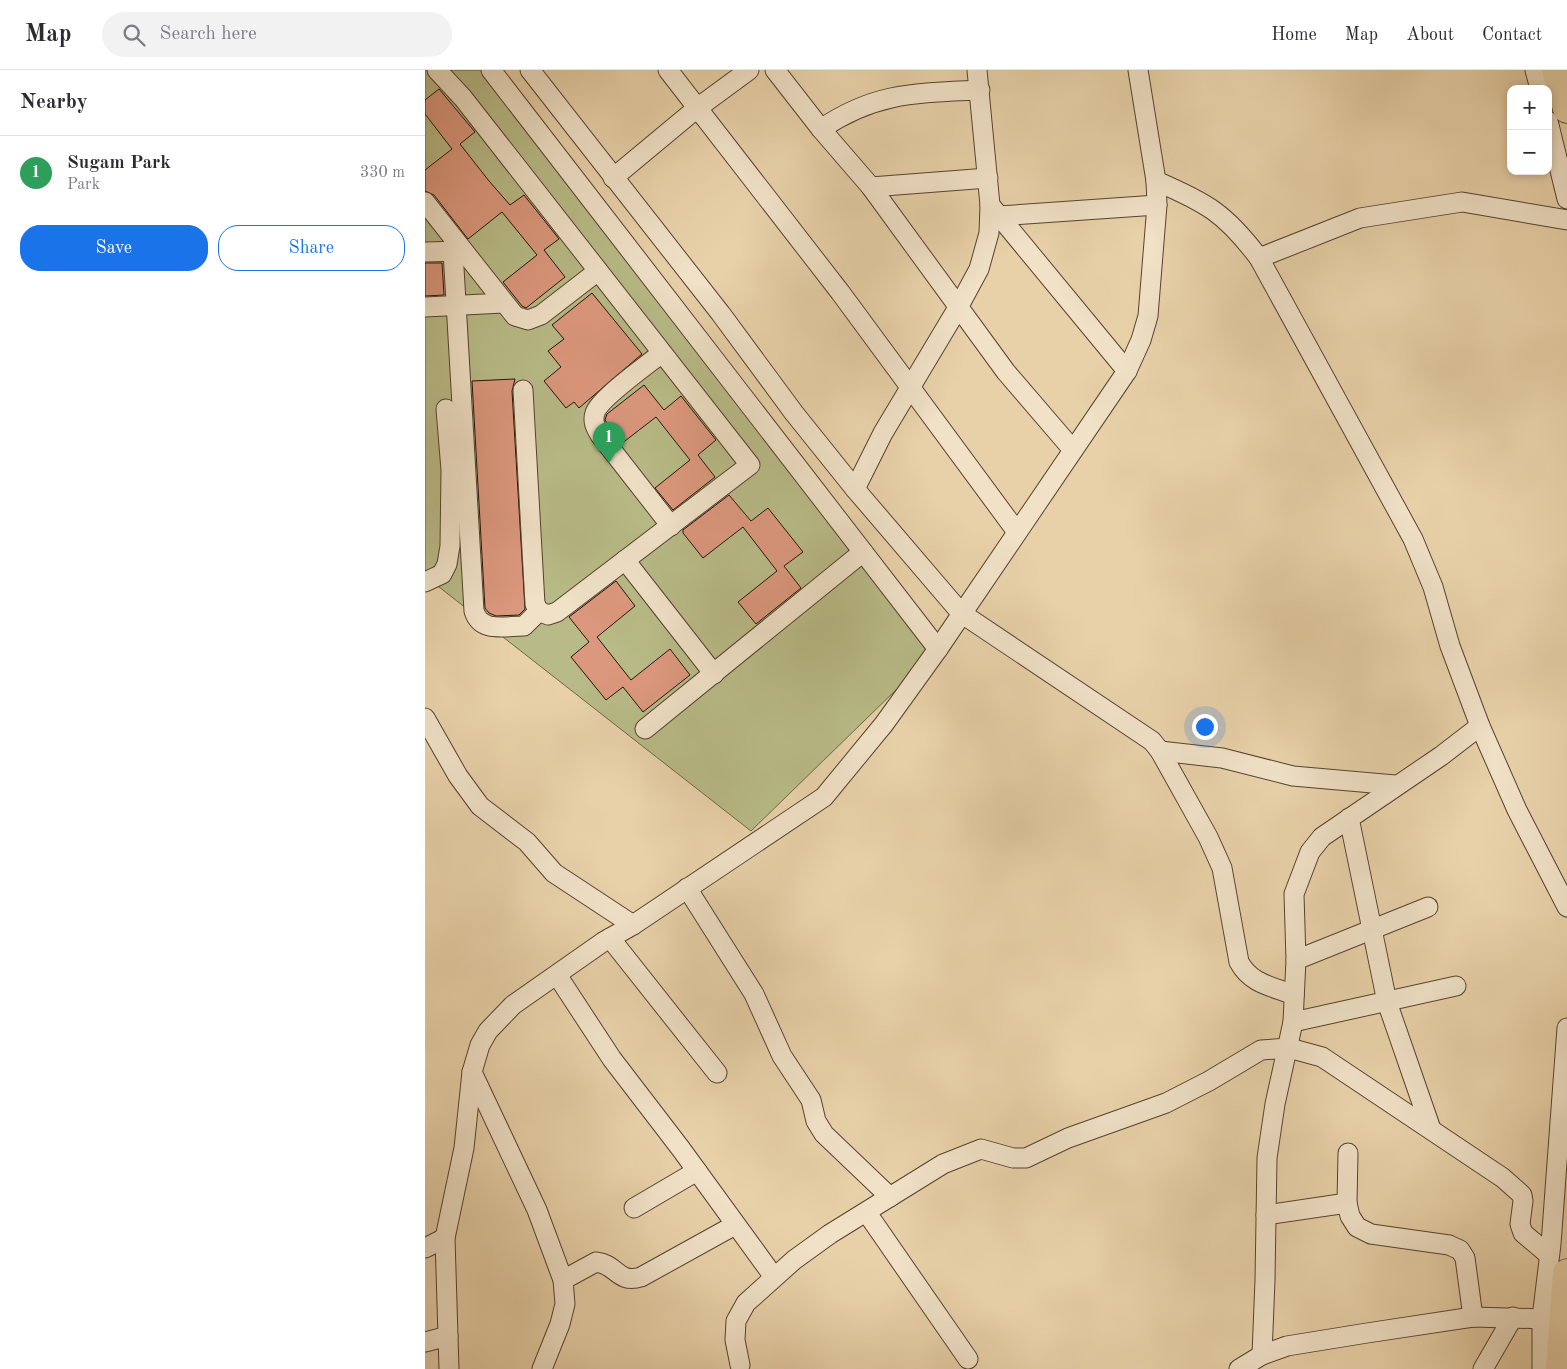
<!DOCTYPE html>
<html lang="en">
<head>
<meta charset="utf-8">
<style>
  body { margin:0; font-family:"Old Standard TT",serif; background:#f2f2f3; color:#2b2b33 }
  .controls { position:absolute; right:15px; top:15px; display:grid; overflow:hidden; border-radius:10px; box-shadow:0 2px 8px #0003 }
  .controls button { width:45px; height:45px; display:grid; place-items:center; padding:0; border:0; border-bottom:1px solid #e1e1e2; background:#fff; color:#2b2b33; font:25px sans-serif }
  .you { position:absolute; left:779px; top:656px; width:18px; height:18px; margin:-12px; border:4px solid #fff; border-radius:50%; background:#1a73e8; box-shadow:0 0 0 8px #1a73e833 }
  .badge { display:grid; place-items:center; width:32px; height:32px; border-radius:50%; background:#1a73e8; color:#fff; font-size:16px; font-weight:700 }
  .pin { position:absolute; translate:-50% -41px; filter:drop-shadow(0 1px 2px #0008) }
  .pin::after { content:''; position:absolute; top:26px; width:18px; height:15px; background:inherit; clip-path:polygon(0 0,100% 0,50% 100%) }
  .list { margin:0; padding:0; list-style:none }
  h2 { display:flex; justify-content:space-between; align-items:center; height:65px; margin:0; padding:0 20px; font-size:21px }
  h2 small { font-size:16px; font-weight:400; color:#7c7c81 }
  .list li { display:grid; grid-template-columns:32px 1fr auto; gap:15px; align-items:center; box-sizing:border-box; height:75px; padding:0 20px; border-top:1px solid #e1e1e2 }
  .list b { display:block; font-size:19px; white-space:nowrap }
  .list p { margin:0; font-size:16px; white-space:nowrap; color:#7c7c81 }
  .list em { font-size:16px; font-style:normal; color:#7c7c81 }
  .actions { display:flex; gap:10px; padding:15px 20px }
  .actions a { flex:1; padding:11px 0; border:1px solid #1a73e8; border-radius:20px; text-align:center; font-size:18px; color:#1a73e8 }
  .actions .main { background:#1a73e8; color:#fff }
  .icon { flex:none; width:28px; height:28px; fill:none; stroke:currentColor; stroke-width:2; stroke-linecap:round; stroke-linejoin:round }
  .map { position:relative; flex:none; width:1142px; height:1299px; overflow:hidden }
  header { display:flex; align-items:center; gap:30px; box-sizing:border-box; height:70px; padding:0 25px; background:#fff; border-bottom:1px solid #e1e1e2 }
  header strong { font-size:24px }
  nav { display:flex; gap:28px; margin-inline-start:auto; font-size:18px }
  .search { width:350px; height:45px; background:#f2f2f3; display:flex; align-items:center; gap:12px; box-sizing:border-box; padding:0 18px; border-radius:28px; color:#7c7c81; font-size:19px }
  main { display:flex }
  aside { flex:1; background:#fff }
  .map>svg:first-child { display:block }
  .green { fill:#b8bb87; stroke:#6f6748 }
  .building { fill:#dc987e; stroke:#261308 }
  .lines { fill:none; stroke-linecap:round; stroke-linejoin:round }
  .minor-casing { stroke:#564230; stroke-width:21 }
  .highway-casing { stroke:#261308; stroke-width:29 }
  .minor { stroke:#f0e1c7; stroke-width:19 }
  .highway { stroke:#e8d1a9; stroke-width:28 }
</style>
</head>
<body>
<header>
<strong>Map</strong>
<div class="search"><svg class="icon" aria-label="search" viewBox="0 0 24 24"><circle cx="10" cy="10" r="6"/><path d="M15 15l6 6"/></svg>Search here</div>
<nav><a>Home</a><a>Map</a><a>About</a><a>Contact</a></nav>
</header>
<main>
<aside>
<h2>Nearby<small></small></h2>
<ul class="list">
<li><span class="badge" style="background:#2e9e5b">1</span><div><b>Sugam Park</b><p>Park</p></div><em>330 m</em></li>
</ul>
<div class="actions"><a class="main">Save</a><a>Share</a></div>
</aside>
<div class="map">
<svg width="1142" height="1299" viewBox="0 0 1142 1299">
  <rect width="100%" height="100%" fill="#e8d1a9"/>
  <filter id="stains"><feTurbulence type="fractalNoise" baseFrequency=".004" numOctaves="4"/><feColorMatrix values="0 0 0 0 .2 0 0 0 0 .09 0 0 0 0 .02 0 0 0 .5 -.17"/></filter>
  <radialGradient id="worn" r=".72"><stop offset=".6" stop-color="#630" stop-opacity="0"/><stop offset="1" stop-color="#630" stop-opacity=".3"/></radialGradient>
  <!-- green -->
  <path class="green" d="M 0,0 L 66,0 L 513,579 L 326,761 L 0,506 Z"/>
  <!-- building -->
  <g class="building">
    <path d="M 14,19 L 50,62 L 35,74 L 64,111 L 85,135 L 99,125 L 134,169 L 119,180 L 140,207 L 101,238 L 97,236 L 78,212 L 112,185 L 77,142 L 43,169 L 9,125 L 0,121 L 0,100 L 27,79 L 0,44 L 0,30 Z"/>
    <path d="M 0,193 L 17,193 L 19,225 L 0,226 Z"/>
    <path d="M 167,223 L 217,284 L 154,338 L 149,332 L 141,338 L 119,311 L 136,297 L 123,281 L 139,269 L 127,255 Z"/>
    <path d="M 90,309 L 87,321 L 100,539 L 94,545 L 71,546 L 64,543 L 60,538 L 47,311 Z"/>
    <path d="M 219,315 L 239,340 L 256,326 L 291,370 L 273,385 L 290,407 L 248,440 L 230,418 L 265,390 L 231,347 L 196,374 L 180,350 L 182,344 Z"/>
    <path d="M 304,425 L 326,451 L 343,438 L 378,482 L 359,496 L 376,518 L 331,554 L 313,532 L 352,501 L 318,457 L 278,488 L 258,463 L 258,460 Z"/>
    <path d="M 191,511 L 210,536 L 172,567 L 206,610 L 245,579 L 265,605 L 218,642 L 198,617 L 181,630 L 146,587 L 164,572 L 144,547 Z"/>
  </g>
  <g class="lines">
    <defs>
      <g id="minor">
        <path d="M 12,0 L 38,28 L 325,395 L 132,542 L 123,545 L 114,541 L 110,534 L 98,320"/>
        <path d="M 66,0 L 513,579"/>
        <path d="M 105,0 L 296,244 L 369,343 L 430,419 L 536,543 L 727,671 L 735,681 L 783,767 L 797,798 L 814,892 C 826,914 846,916 869,925"/>
        <path d="M 243,0 L 415,222 L 592,462"/>
        <path d="M 350,0 L 396,59 L 446,117 L 581,302 L 648,380"/>
        <path d="M 1110,0 L 1115,19"/>
        <path d="M 1123,51 L 1142,129"/>
        <path d="M 396,59 C 450,22 492,23 555,20"/>
        <path d="M 188,108 L 271,39 L 324,0"/>
        <path d="M 731,111 C 782,133 800,143 834,188 L 988,469 L 1008,517 L 1025,576 L 1055,656 L 1092,740 L 1142,837"/>
        <path d="M 446,117 L 563,108"/>
        <path d="M 0,132 L 90,246 L 103,250 L 116,245 L 173,201"/>
        <path d="M 565,135 L 702,301"/>
        <path d="M 574,146 L 732,135"/>
        <path d="M 28,181 L 49,541 C 56,563 79,556 99,556 L 114,541"/>
        <path d="M 0,182 L 37,181"/>
        <path d="M 834,188 L 935,148 L 1037,132 L 1142,150"/>
        <path d="M 0,237 L 78,233"/>
        <path d="M 237,283 C 223,294 174,329 170,343 C 167,352 171,358 175,365 L 246,456"/>
        <path d="M 430,419 L 458,363 L 534,236 L 554,199 L 564,163 L 565,135 L 552,0"/>
        <path d="M 200,490 L 289,604"/>
        <path d="M 0,512 L 17,504 L 22,494 L 25,476 L 26,400 L 21,339"/>
        <path d="M 0,648 L 33,706 L 55,736 L 102,772 L 129,803 L 208,855"/>
        <path d="M 220,659 L 438,482"/>
        <path d="M 735,681 L 797,688 L 868,706 L 970,715"/>
        <path d="M 924,748 L 962,932 L 1006,1059"/>
        <path d="M 262,818 L 329,924 L 357,986 L 386,1030 L 391,1051 L 399,1064 L 465,1127"/>
        <path d="M 185,868 L 292,1003"/>
        <path d="M 871,890 L 1003,837"/>
        <path d="M 132,905 L 187,989 L 256,1079 L 349,1207"/>
        <path d="M 868,952 L 1031,916"/>
        <path d="M 47,1002 L 112,1140 L 138,1210 L 140,1234 L 135,1254 L 117,1299"/>
        <path d="M 923,1083 L 922,1133 L 925,1146 L 932,1157 L 946,1164 L 1024,1175 L 1035,1180 L 1040,1188 L 1048,1247"/>
        <path d="M 209,1138 L 272,1101"/>
        <path d="M 442,1143 L 543,1289"/>
        <path d="M 841,1145 L 922,1133"/>
        <path d="M 0,1178 L 20,1168"/>
        <path d="M 138,1210 L 171,1192 C 192,1194 192,1214 216,1207 L 310,1155"/>
        <path d="M 0,1272 L 23,1266"/>
        <path d="M 837,1285 L 840,1210 L 842,1088 L 850,1034 L 868,952 L 871,890 L 869,824 L 885,782 L 897,767 L 1016,686 L 1055,656"/>
        <path d="M 315,1295 L 310,1270 L 311,1251 L 321,1233 L 369,1190 L 405,1164 L 518,1094 L 556,1079 L 588,1088 L 601,1088 L 643,1068 L 741,1033 L 784,1011 L 836,980 L 864,978 L 897,987 L 1078,1108 L 1097,1125 L 1098,1131 L 1095,1154 L 1098,1163 L 1124,1185"/>
        <path d="M 24,1299 L 20,1168 L 39,1078 L 47,1002 L 55,975 L 63,961 L 88,935 L 178,872 L 208,855 L 399,727 L 459,654 L 513,579 L 702,301 L 716,270 L 723,246 L 732,135 L 731,111 L 713,0"/>
        <path d="M 814,1299 L 837,1285 L 862,1276 L 942,1263 L 1048,1247 L 1123,1249"/>
        <path d="M 1058,1299 L 1088,1247"/>
        <path d="M 1117,1299 L 1117,1248 L 1126,1174 L 1142,958"/>
      </g>
      <g id="highway">
        <path d="M 1131,0 L 1142,39"/>
        <path d="M 1135,1299 L 1142,1203"/>
      </g>
    </defs>
    <!-- minor casing -->
    <use href="#minor" class="minor-casing"/>
    <!-- highway casing -->
    <use href="#highway" class="highway-casing"/>
    <!-- minor -->
    <use href="#minor" class="minor"/>
    <!-- highway -->
    <use href="#highway" class="highway"/>
  </g>
  <rect width="100%" height="100%" filter="url(#stains)"/>
  <rect width="100%" height="100%" fill="url(#worn)"/>
</svg>
<div class="controls">
<button>+</button>
<button>−</button>
</div>
<div class="you"></div>
<div class="pin badge" style="left:184px;top:393px;background:#2e9e5b">1</div>
</div>
</main>
</body>
</html>
